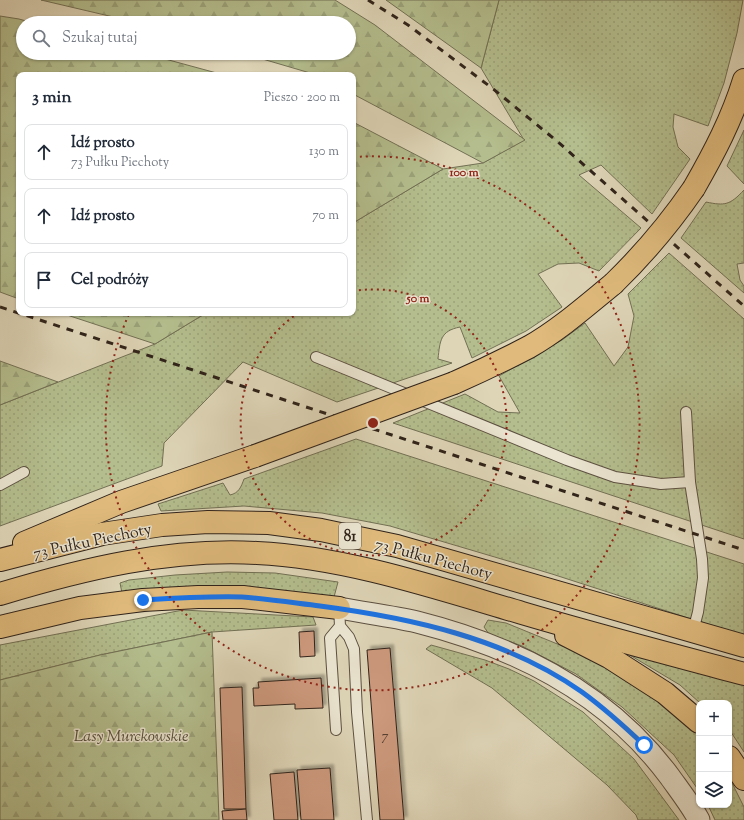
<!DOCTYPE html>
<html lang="pl">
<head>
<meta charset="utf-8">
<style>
  body { margin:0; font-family:"Sorts Mill Goudy",serif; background:#f2f2f3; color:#1f2937 }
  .controls { position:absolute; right:12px; bottom:12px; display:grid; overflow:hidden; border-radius:8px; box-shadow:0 1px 3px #0004 }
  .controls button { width:36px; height:36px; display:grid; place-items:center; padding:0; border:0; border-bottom:1px solid #e0e1e3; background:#fff; color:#1f2937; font:20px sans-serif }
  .stop { position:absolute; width:12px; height:12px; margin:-9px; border:3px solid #1a73e8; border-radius:50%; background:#fff }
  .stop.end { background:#1a73e8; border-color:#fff; box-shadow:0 1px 4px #0008 }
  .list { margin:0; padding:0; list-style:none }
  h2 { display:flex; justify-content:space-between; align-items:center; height:52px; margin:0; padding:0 16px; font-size:17px }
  h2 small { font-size:13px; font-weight:400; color:#747a83 }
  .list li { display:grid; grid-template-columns:26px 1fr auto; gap:12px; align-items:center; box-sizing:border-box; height:56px; margin:0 8px 8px; padding:0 8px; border:1px solid #e0e1e3; border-radius:8px }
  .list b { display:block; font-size:15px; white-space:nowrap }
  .list p { margin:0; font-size:13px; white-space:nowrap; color:#747a83 }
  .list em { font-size:13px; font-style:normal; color:#747a83 }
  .icon { flex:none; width:22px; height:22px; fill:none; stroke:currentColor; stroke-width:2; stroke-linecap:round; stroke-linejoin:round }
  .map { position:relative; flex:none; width:744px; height:820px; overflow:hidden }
  .search { position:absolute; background:#fff; box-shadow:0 1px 3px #0004; left:16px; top:16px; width:340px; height:44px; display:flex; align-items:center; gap:10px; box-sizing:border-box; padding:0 14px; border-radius:22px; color:#747a83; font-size:15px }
  .panel { position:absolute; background:#fff; box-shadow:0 1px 3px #0004; left:16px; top:72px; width:340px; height:244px; border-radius:8px }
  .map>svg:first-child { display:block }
  .grass { fill:url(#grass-dots); stroke:#727054 }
  .forest { fill:url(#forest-firs); stroke:#727054 }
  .building { fill:#cd997d; stroke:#30231a; filter:url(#shadow) }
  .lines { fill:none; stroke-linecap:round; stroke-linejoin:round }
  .lane-casing { stroke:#5c5041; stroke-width:12 }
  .street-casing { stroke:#5c5041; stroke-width:23 }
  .primary-casing { stroke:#30231a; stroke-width:24 }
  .lane { stroke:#eae4d0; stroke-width:10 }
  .street { stroke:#eae4d0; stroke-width:21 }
  .primary { stroke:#dfba7c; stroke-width:22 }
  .rail { stroke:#30231a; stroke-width:3; stroke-dasharray:7 7; stroke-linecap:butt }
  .primary-bridge-casing { stroke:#30231a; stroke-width:24; stroke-linecap:butt }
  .primary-bridge { stroke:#dfba7c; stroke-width:22 }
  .route { stroke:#1a73e8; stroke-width:5 }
  .ring { fill:none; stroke:#8f2418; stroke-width:2; stroke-dasharray:2 4 }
  .labels { text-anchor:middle; stroke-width:3; stroke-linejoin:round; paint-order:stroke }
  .number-label { font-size:14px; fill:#574033 }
  .shield { fill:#eae4d0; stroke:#685d51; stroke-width:1 }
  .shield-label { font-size:15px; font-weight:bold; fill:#30231a }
  .street-label { font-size:16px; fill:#30231a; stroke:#eae4d0 }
  .park-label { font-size:16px; font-style:italic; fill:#514a37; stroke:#eae4d0 }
  .centre { fill:#8f2418; stroke:#eae4d0; stroke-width:2 }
  .ring-label { font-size:12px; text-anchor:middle; font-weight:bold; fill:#8f2418; stroke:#eae4d0; stroke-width:3; stroke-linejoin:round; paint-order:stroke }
</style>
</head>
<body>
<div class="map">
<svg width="744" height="820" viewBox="0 0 744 820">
  <defs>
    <pattern id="grass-dots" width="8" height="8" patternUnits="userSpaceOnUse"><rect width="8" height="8" fill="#b4bd8d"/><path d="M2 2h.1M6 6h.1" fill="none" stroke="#9ba279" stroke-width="1.8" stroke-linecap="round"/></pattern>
    <pattern id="forest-firs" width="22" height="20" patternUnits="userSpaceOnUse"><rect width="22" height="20" fill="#b4bd8d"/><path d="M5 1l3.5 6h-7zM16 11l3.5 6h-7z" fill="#9ba279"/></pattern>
    <filter id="shadow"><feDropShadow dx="3.5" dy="-3.5" stdDeviation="1" flood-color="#0004"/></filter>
  </defs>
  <rect width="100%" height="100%" fill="#ded5b7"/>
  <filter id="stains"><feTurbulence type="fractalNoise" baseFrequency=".005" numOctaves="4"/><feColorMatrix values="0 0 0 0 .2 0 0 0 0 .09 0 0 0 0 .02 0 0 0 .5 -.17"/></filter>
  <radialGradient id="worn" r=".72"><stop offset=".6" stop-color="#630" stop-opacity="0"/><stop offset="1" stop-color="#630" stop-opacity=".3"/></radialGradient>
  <!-- grass -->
  <g class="grass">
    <path d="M 499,0 L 743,0 L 737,33 L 724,83 L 708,126 L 674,114 L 673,127 L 678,147 L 690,159 L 652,214 L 601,165 L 579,175 L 641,228 L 599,271 L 579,263 L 558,264 L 538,274 L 562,307 L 526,331 L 472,358 L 460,327 C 440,331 440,341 438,359 L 452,363 L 337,402 L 243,362 L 164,443 L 162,466 L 0,526 L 0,405 L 155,344 L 206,313 L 353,313 L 353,223 L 443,169 L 483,163 L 524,140 L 481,68 Z"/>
    <path d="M 744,130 L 744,184 L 727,166 Z"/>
    <path d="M 744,190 L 744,263 L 737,264 L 740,280 L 744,286 L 744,293 L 681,238 L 706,202 C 725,206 730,205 744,190 Z"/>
    <path d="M 669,253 L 744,319 L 744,539 L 393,423 L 465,394 L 498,412 L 520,413 L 499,376 L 562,340 L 585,323 L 614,366 L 628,347 L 634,316 L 628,294 Z"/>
    <path d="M 356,439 L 744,564 L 744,636 L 552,574 L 390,526 L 322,513 L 244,506 L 161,511 L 158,504 L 223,483 L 230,495 C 239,493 241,487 244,479 Z"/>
    <path d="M 227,572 L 275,573 L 338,582 L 334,597 L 122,593 L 120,583 L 129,580 L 175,575 Z"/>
    <path d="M 183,610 L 313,617 L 316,625 L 212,632 L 100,655 L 0,680 L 0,645 Z"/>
    <path d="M 488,620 L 506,623 L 599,661 L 655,693 L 699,735 L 699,791 L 674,755 L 622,707 L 576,674 L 522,646 L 489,634 L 484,627 Z"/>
    <path d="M 431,645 L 485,660 L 509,669 L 534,681 L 583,712 L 634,759 L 679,820 L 638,820 L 636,815 L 607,785 L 492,688 L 426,649 Z"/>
    <path d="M 628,654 L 744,685 L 744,752 L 729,729 L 729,703 L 700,703 L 680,685 Z"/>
    <path d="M 729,777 L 744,807 L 744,820 L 715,820 L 708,805 L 729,805 Z"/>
  </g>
  <!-- forest -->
  <g class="forest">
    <path d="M 41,0 L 335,0 L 375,25 L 525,140 L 483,163 L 353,94 L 353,75 L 317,75 L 242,53 L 349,53 L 349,23 L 139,23 Z"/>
    <path d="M 386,0 L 499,0 L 481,68 Z"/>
    <path d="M 0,16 L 19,19 L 33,23 L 23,23 L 23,53 L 143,53 L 224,75 L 19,75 L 19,299 L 0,292 Z"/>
    <path d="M 353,122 L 443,169 L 353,223 Z"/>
    <path d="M 61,313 L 206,313 L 155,344 Z"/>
    <path d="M 0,361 L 58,382 L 0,405 Z"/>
    <path d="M 212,632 L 219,820 L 0,820 L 0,680 L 100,655 Z"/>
  </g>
  <!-- building -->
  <g class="building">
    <path d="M 314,631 L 315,656 L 300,657 L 299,632 Z"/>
    <path d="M 390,648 L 404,820 L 380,820 L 367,650 Z"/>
    <path d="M 321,678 L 323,708 L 295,709 L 295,704 L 254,706 L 253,688 L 259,688 L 258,682 Z"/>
    <path d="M 242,687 L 246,809 L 224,809 L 220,688 Z"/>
    <path d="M 330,768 L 334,820 L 301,820 L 297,770 Z"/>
    <path d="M 294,772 L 298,820 L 274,820 L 270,774 Z"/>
    <path d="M 246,809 L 247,820 L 223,820 L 222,811 Z"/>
  </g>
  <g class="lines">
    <defs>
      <g id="lane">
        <path d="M 316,357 L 567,460 L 615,477 L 661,484 L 690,482"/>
        <path d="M 686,412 L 690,482 L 702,559 L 703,578 L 698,612 L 693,631"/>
        <path d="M 0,485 L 24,472"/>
        <path d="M 339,608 L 340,626 L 349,637 L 354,649 L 357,712 L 367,820"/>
        <path d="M 336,730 L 330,638 L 340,626"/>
      </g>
      <path id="street" d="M 339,608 C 365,613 391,616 417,622 C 516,647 608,693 670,777 C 680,791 691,805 699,820"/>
      <g id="primary">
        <path d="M 694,188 C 714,153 732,119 744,80"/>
        <path d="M 454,383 C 479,372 504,360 529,347 C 559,330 586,306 613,284"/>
        <path d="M 24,543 L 121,502 L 255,456"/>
        <path d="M 0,560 L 102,534 L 162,525 L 208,522 L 269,523 L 321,530 L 397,546 L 744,646"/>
        <path d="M 0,594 C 83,569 169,548 257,553 C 345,557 437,588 522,613 C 596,635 670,654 744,674"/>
        <path d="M 0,627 L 80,608 L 143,600 L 198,597 L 243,597 L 339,608"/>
        <path d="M 566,635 L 609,657 L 665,693 L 699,722"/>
        <path d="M 729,757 L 744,779"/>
      </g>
    </defs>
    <!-- lane casing -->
    <use href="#lane" class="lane-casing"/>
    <!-- street casing -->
    <use href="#street" class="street-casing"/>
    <!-- primary casing -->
    <use href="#primary" class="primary-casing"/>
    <!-- lane -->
    <use href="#lane" class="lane"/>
    <!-- street -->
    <use href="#street" class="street"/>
    <!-- primary -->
    <use href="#primary" class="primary"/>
    <!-- rail -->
    <g class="rail">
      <path d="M 368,0 L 408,25 L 492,88 L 558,142 L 744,306"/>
      <path d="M 0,307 L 744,550"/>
    </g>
    <defs>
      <g id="primary-bridge">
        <path d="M 613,284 C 644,254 670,223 694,188"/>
        <path d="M 255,456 L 454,383"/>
      </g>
    </defs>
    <!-- primary-bridge casing -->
    <use href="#primary-bridge" class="primary-bridge-casing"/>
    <!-- primary-bridge -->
    <use href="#primary-bridge" class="primary-bridge"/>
  </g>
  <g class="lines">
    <!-- route -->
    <path class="route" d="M 143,600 C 176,598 209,596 242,597 C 268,599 295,603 320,606 C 411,618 505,638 582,692 C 604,708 624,726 644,745"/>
  </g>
  <!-- distance rings -->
  <g class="ring">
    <path d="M353 291A133 133 0 1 1 298 313"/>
    <path d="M354 157A267 267 0 1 1 129 314"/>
  </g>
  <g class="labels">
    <!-- number labels -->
    <g class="number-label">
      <text x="385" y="740">7</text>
    </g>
    <!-- shield labels -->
    <rect class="shield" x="339" y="523" width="22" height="26" rx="3"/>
    <g class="shield-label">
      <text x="350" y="541">81</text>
    </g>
    <!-- street labels -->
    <g class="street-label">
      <text transform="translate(92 540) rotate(-12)" y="6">73 Pułku Piechoty</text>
      <text transform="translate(434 558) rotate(15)" y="6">73 Pułku Piechoty</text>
    </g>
    <!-- park labels -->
    <g class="park-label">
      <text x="131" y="741">Lasy Murckowskie</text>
    </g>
  </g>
  <circle cx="373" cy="423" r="6" class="centre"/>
  <g class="ring-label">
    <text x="464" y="176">100 m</text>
    <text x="418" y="302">50 m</text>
  </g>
  <rect width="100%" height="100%" filter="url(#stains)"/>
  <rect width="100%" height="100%" fill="url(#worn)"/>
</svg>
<div class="controls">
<button>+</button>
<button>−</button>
<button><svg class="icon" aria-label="layers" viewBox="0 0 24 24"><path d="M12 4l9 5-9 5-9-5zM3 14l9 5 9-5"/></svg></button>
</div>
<div class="stop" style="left:644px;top:745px"></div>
<div class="stop end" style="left:143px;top:600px"></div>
<div class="search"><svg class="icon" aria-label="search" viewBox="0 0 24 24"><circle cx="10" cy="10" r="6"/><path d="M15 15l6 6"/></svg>Szukaj tutaj</div>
<section class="panel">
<h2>3 min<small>Pieszo · 200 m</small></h2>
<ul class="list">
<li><svg class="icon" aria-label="ahead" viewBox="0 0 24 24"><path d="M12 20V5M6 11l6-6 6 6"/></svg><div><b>Idź prosto</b><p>73 Pułku Piechoty</p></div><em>130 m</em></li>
<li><svg class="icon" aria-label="ahead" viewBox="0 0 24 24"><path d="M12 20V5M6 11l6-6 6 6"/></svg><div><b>Idź prosto</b></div><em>70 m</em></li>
<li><svg class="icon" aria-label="arrive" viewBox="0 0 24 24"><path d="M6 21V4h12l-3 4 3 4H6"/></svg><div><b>Cel podróży</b></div></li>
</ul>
</section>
</div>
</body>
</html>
